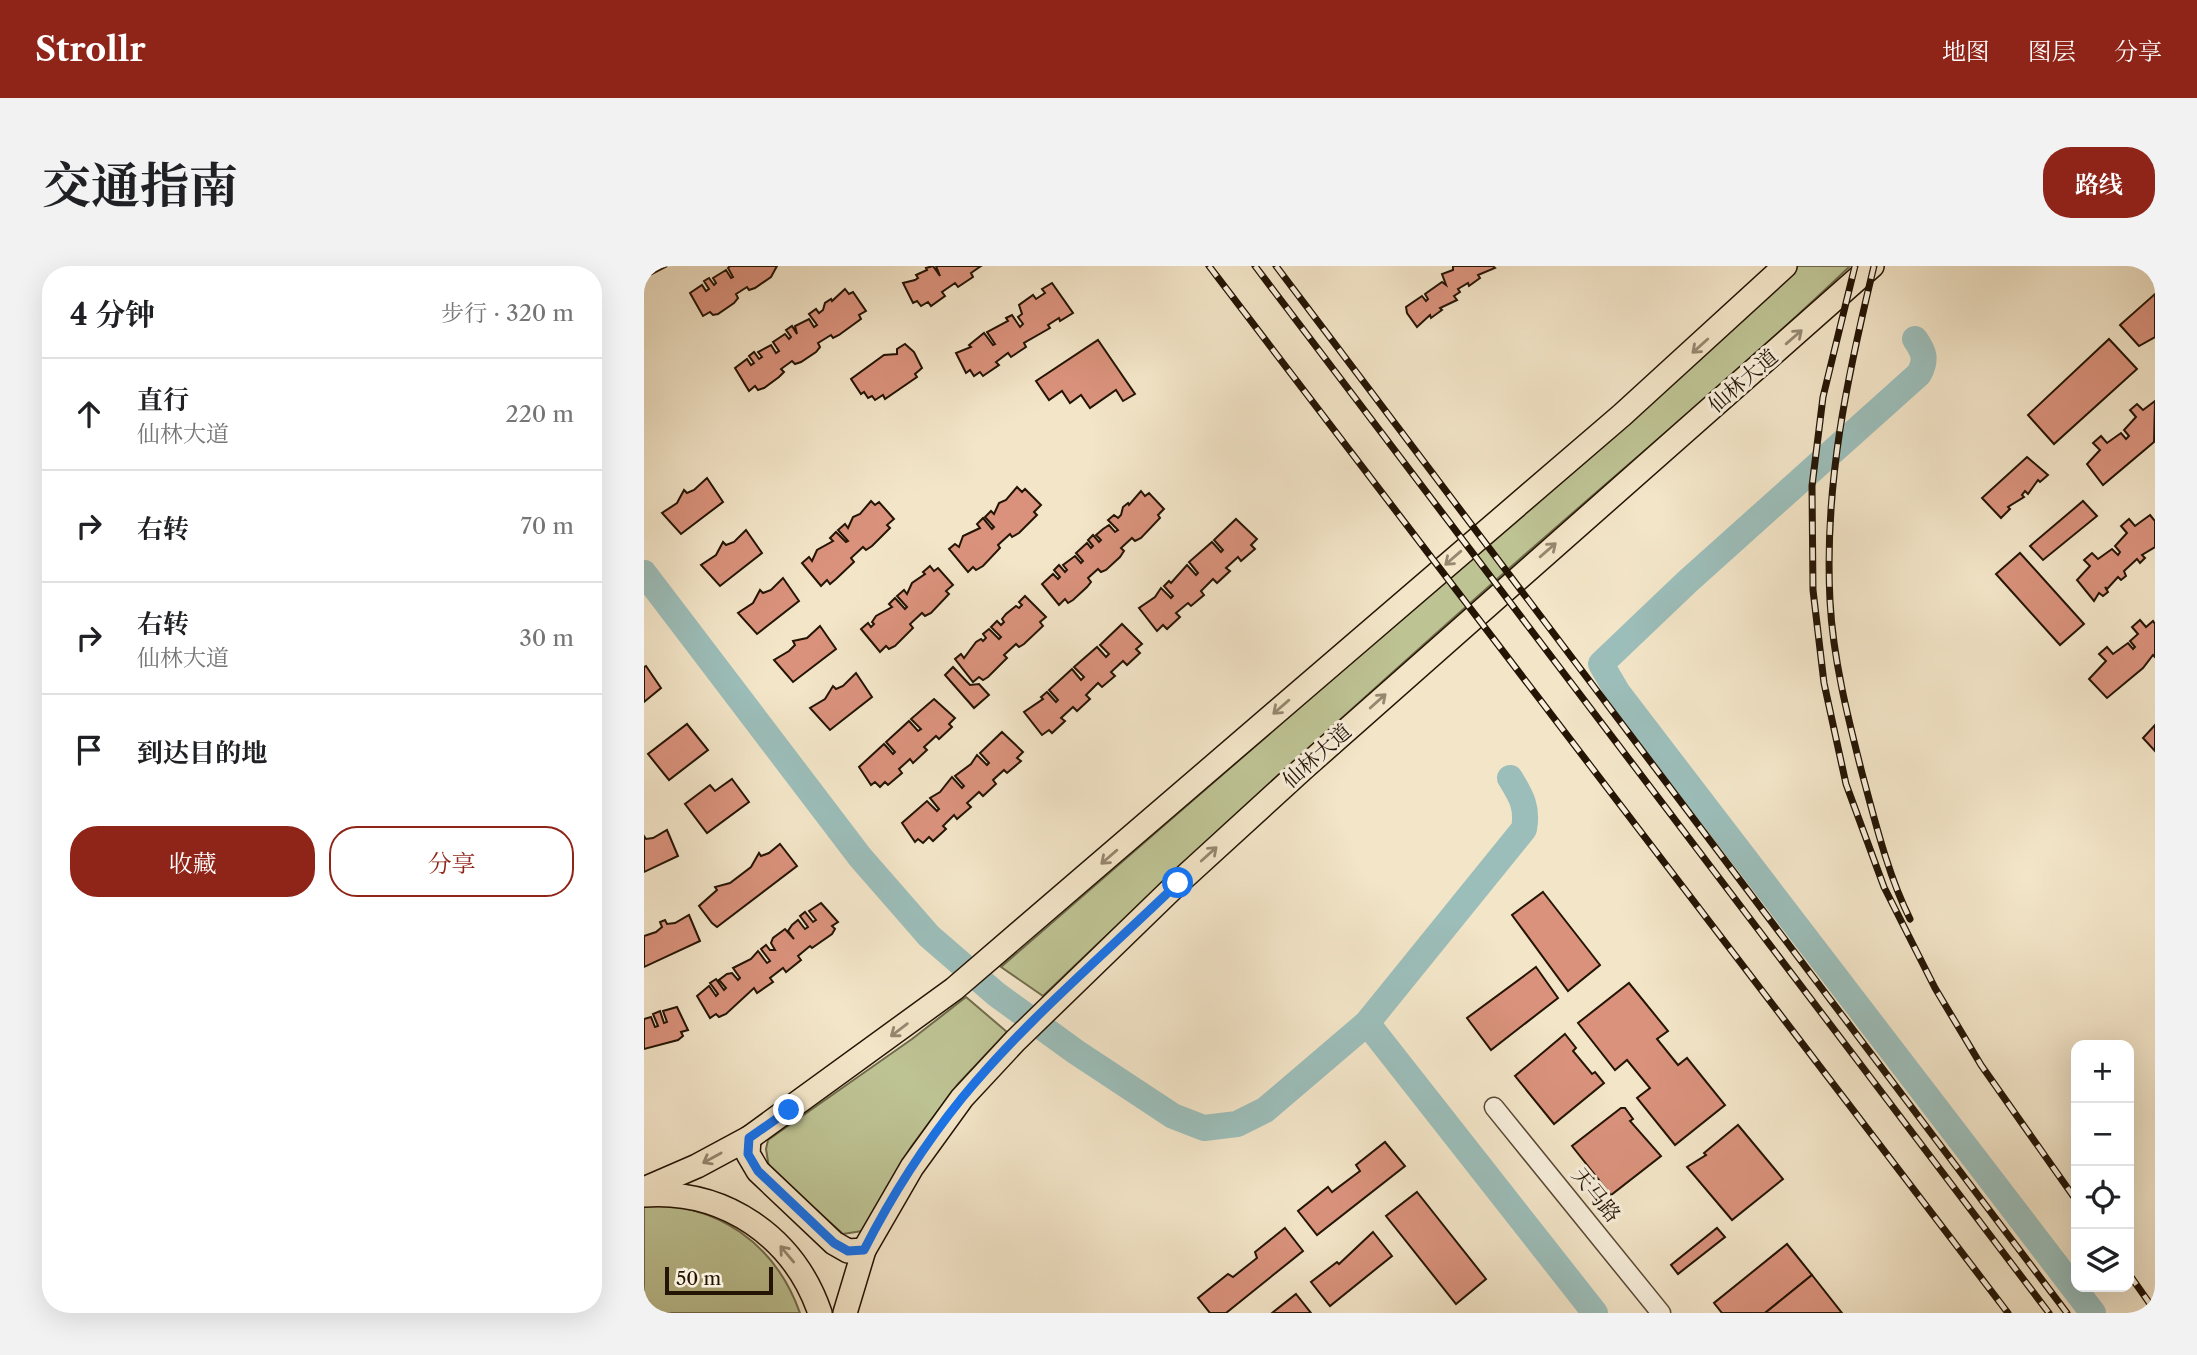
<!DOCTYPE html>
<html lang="zh">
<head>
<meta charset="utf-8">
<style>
  body { margin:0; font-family:"Libre Caslon Text","Noto Serif SC",serif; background:#f2f2f2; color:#202124 }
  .controls { position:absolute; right:21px; bottom:21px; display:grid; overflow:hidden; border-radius:14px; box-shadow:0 7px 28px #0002 }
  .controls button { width:63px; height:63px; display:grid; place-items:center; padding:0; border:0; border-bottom:2px solid #e0e0e0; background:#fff; color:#202124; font:35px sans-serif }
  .scale { position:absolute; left:21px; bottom:18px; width:108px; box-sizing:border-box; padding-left:7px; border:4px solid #241404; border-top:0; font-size:19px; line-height:24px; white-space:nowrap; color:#241404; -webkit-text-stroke:5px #f7eedb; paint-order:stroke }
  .stop { position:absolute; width:21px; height:21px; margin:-16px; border:5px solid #1a73e8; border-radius:50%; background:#fff }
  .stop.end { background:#1a73e8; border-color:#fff; box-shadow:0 2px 7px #0008 }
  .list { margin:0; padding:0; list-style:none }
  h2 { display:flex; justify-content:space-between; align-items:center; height:91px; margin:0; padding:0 28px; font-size:30px }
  h2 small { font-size:23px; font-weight:400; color:#757577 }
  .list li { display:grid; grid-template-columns:46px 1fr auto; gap:21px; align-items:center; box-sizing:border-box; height:112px; padding:0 28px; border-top:2px solid #e0e0e0 }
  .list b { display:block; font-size:26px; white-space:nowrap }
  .list p { margin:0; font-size:23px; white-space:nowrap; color:#757577 }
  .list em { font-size:23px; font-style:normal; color:#757577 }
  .actions { display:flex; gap:14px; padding:21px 28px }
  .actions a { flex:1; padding:16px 0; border:2px solid #8f2418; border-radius:28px; text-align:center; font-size:24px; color:#8f2418 }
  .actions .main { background:#8f2418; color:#fff }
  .icon { flex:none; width:38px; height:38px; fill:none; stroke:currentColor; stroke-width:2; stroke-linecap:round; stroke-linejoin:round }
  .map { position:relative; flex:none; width:1511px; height:1047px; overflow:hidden; border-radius:28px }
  header { display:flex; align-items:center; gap:42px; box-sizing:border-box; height:98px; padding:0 35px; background:#8f2418; color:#fff }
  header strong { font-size:33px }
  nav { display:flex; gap:38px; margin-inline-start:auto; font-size:24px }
  .intro { display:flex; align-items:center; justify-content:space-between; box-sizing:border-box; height:168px; padding:0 42px }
  h1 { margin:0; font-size:49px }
  .button { padding:18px 32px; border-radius:28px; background:#8f2418; color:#fff; font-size:24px; font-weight:700 }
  main { display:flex; gap:42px; padding:0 42px }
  aside { flex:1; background:#fff; border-radius:28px; box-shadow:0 7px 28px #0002 }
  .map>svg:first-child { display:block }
  .green { fill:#bec394; stroke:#716c4c; stroke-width:2 }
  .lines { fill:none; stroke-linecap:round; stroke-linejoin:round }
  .river { stroke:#9cbeba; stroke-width:26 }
  .building { fill:#da927c; stroke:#241404; stroke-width:2 }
  .minor-casing { stroke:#584835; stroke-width:21 }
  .major-casing { stroke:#241404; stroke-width:26 }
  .minor { stroke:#f7eedb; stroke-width:18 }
  .major { stroke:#f3e5c8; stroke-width:23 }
  .rail-casing { stroke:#241404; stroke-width:7 }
  .rail { stroke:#f7eedb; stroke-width:4.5; stroke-dasharray:13; stroke-linecap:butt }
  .oneway { stroke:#968770 }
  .route { stroke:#1a73e8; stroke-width:9 }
  .labels { text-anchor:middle; stroke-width:6; stroke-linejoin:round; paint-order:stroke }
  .street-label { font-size:21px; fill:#241404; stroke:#f7eedb }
</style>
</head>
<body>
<header>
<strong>Strollr</strong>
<nav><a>地图</a><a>图层</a><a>分享</a></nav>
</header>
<div class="intro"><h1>交通指南</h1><a class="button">路线</a></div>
<main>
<aside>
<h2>4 分钟<small>步行 · 320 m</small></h2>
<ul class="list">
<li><svg class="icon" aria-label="ahead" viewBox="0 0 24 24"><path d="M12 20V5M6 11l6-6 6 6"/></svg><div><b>直行</b><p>仙林大道</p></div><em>220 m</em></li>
<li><svg class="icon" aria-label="right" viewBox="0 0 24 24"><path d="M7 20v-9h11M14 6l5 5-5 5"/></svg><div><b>右转</b></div><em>70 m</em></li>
<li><svg class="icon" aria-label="right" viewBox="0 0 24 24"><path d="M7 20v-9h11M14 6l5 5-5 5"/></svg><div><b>右转</b><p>仙林大道</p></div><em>30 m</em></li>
<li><svg class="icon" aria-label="arrive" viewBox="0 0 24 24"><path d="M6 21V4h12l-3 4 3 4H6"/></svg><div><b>到达目的地</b></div></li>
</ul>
<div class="actions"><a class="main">收藏</a><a>分享</a></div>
</aside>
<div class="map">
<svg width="1511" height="1047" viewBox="0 0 1511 1047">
  <rect width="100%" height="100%" fill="#f3e5c8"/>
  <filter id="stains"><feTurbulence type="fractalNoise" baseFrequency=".00286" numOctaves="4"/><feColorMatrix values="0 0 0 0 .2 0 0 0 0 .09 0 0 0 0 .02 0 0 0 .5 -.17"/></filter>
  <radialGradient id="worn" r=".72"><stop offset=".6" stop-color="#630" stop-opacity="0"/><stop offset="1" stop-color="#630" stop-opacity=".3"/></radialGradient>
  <!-- green -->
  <g class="green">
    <path d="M 1153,0 L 1206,0 C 1089,112 963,215 842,323 C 692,456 544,591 399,730 L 357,701 L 1011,133 Z"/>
    <path d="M 322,731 L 363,766 L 314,818 L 267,881 L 218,965 L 199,968 L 125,902 L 122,883 L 124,874 L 268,773 Z"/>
    <path d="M 0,938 C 74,938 131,977 156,1047 L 0,1047 Z"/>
  </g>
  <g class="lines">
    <!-- river -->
    <g class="river">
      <path d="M 1271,73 C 1280,86 1283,93 1275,108 L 1043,316 L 957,398 L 974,427 L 1449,1047"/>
      <path d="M 0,307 L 216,591 L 285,670 L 352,728 L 432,786 L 529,850 L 560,862 L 593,858 L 621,844 L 723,757 L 880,563 C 884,541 877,530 866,512"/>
      <path d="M 723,757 L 951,1047"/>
    </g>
  </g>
  <!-- building -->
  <g class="building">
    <path d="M 0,0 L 23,0 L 0,12 Z"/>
    <path d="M 86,0 L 133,0 L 127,11 L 111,22 L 105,24 L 103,21 L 92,28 L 94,32 L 90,37 L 74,48 L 69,49 L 66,46 L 59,50 L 46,27 L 58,19 L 62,25 L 65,23 L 60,15 L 65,12 L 70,19 L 72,17 L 69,12 L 82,4 L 87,12 L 89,11 L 84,2 Z"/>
    <path d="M 289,0 L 296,10 L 292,0 L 337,0 L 327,7 L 329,11 L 314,21 L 311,17 L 298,26 L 301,30 L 287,40 L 284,36 L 277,40 L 273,35 L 269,37 L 259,17 L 271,14 L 274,12 L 272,9 L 283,4 L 282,2 Z"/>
    <path d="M 849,0 L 851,2 L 834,9 L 836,12 L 825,20 L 824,17 L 814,23 L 816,26 L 810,30 L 813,34 L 796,42 L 798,44 L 787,52 L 786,49 L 773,61 L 763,47 L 762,41 L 778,30 L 782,35 L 784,33 L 781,28 L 798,16 L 802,19 L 798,8 L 809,4 L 809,0 Z"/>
    <path d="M 408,17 L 429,47 L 416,55 L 415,52 L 404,59 L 406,62 L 380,77 L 382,81 L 367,91 L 364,87 L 352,96 L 355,99 L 339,110 L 336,106 L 330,110 L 326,104 L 322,107 L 312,87 L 327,81 L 325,79 L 340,67 L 349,79 L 351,78 L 343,66 L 364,55 L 362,52 L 368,49 L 376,61 L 379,58 L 374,51 L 378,48 L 375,39 L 389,29 L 392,33 L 401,27 L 398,23 Z"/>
    <path d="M 201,23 L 205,28 L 209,26 L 222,45 L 215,49 L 217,53 L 195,69 L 189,72 L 187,69 L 174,77 L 176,81 L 172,86 L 157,96 L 151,98 L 148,95 L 137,103 L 140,106 L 135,111 L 120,122 L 114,124 L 111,120 L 105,125 L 91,102 L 103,93 L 107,99 L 110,97 L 105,90 L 110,86 L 115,93 L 118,91 L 114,86 L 127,79 L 132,87 L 135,85 L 129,76 L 141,68 L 145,73 L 147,71 L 142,64 L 148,60 L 153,68 L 151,60 L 165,53 L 170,61 L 173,59 L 165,48 L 172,43 L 175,47 L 179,44 L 181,37 L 187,33 L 188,35 Z"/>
    <path d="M 1511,28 L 1511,71 L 1495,80 L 1476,59 Z"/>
    <path d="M 1465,73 L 1493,103 L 1410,178 L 1384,149 Z"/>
    <path d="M 454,74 L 491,128 L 479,135 L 472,124 L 446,142 L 437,129 L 426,137 L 418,125 L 405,134 L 392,115 Z"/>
    <path d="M 261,78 L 270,86 L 278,102 L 271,108 L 273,111 L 241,133 L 239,129 L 231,134 L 228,130 L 224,132 L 220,126 L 217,128 L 207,113 L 240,89 L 253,88 L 253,83 Z"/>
    <path d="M 1511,135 L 1510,176 L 1459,219 L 1443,198 L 1456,184 L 1449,177 L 1457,170 L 1463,177 L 1477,167 L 1482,173 L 1485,170 L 1480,164 L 1492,151 L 1486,144 L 1493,138 L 1499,144 Z"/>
    <path d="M 1383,191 L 1404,209 L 1396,216 L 1394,214 L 1384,228 L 1381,225 L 1378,229 L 1380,231 L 1364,241 L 1366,243 L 1357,252 L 1338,232 Z"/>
    <path d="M 63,212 L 79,236 L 37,268 L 18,247 L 33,237 L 40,224 L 43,227 L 50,224 Z"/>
    <path d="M 373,221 L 378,226 L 381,223 L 397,239 L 390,246 L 393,249 L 375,267 L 368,271 L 366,268 L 354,279 L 356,282 L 339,300 L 332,304 L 329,301 L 324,306 L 305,283 L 311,278 L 315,281 L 319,270 L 336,262 L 333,258 L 339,252 L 348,263 L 350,261 L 341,251 L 347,245 L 350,248 L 355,237 L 362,234 Z"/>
    <path d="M 497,225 L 501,230 L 505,227 L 520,243 L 514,249 L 516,252 L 497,272 L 491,275 L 488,272 L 477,282 L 480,285 L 476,291 L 462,304 L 457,306 L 454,303 L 444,312 L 447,316 L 443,321 L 429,334 L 424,337 L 421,333 L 415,339 L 398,318 L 409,308 L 414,313 L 416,311 L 410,304 L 415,299 L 421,306 L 423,304 L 419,299 L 431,290 L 437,297 L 439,295 L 432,287 L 443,277 L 447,282 L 449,280 L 444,274 L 449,269 L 455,276 L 457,274 L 452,269 L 459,263 L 465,259 L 471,266 L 474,264 L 464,254 L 470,249 L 474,252 L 477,249 L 479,241 L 484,237 L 485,239 Z"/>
    <path d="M 227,235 L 231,239 L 235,236 L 250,253 L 243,259 L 246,262 L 228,280 L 222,284 L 219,281 L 207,292 L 210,296 L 192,313 L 186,318 L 183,314 L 177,320 L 158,297 L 165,291 L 168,295 L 173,284 L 189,275 L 186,272 L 192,266 L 202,276 L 204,275 L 194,264 L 201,258 L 204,262 L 209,251 L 216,248 Z"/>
    <path d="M 1439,235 L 1453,250 L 1399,294 L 1386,280 Z"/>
    <path d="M 1506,249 L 1511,255 L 1511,281 L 1498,289 L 1501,292 L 1496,297 L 1493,293 L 1480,305 L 1482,310 L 1477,314 L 1474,311 L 1463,323 L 1461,321 L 1464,326 L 1459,330 L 1455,327 L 1450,335 L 1433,314 L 1446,300 L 1440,294 L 1448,287 L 1454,293 L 1468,283 L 1474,289 L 1476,286 L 1471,280 L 1483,267 L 1477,260 L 1485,253 L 1491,260 Z"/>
    <path d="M 592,253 L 613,273 L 607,279 L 611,283 L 597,295 L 594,291 L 582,302 L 586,305 L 573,317 L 569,313 L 557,325 L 560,329 L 547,340 L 544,337 L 532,347 L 536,351 L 523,363 L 519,359 L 513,365 L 495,342 L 511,331 L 517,322 L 527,332 L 529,330 L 520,320 L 525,315 L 527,317 L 543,299 L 552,309 L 554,307 L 545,296 L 568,276 L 577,286 L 579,284 L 570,274 Z"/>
    <path d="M 102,264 L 118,287 L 76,320 L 57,299 L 72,289 L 79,276 L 82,279 L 90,276 Z"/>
    <path d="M 1376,287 L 1440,358 L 1416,379 L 1352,308 Z"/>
    <path d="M 286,300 L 290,305 L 294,302 L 309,319 L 302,325 L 305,328 L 287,347 L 281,350 L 278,347 L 266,358 L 269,362 L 251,380 L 245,383 L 242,380 L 236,386 L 217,363 L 224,357 L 227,361 L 230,358 L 228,356 L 232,350 L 248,341 L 245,338 L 251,332 L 261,343 L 263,341 L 253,330 L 260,324 L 263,328 L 268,317 L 281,308 L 279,306 Z"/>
    <path d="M 139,312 L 155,335 L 113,368 L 94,347 L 109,337 L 116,324 L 119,327 L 127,324 Z"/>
    <path d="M 381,330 L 402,351 L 396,356 L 399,360 L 380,378 L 375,381 L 372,378 L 360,389 L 363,392 L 344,411 L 339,414 L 335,411 L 329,416 L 311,393 L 317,388 L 320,392 L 332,376 L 337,373 L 339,375 L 342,372 L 339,368 L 345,363 L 355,373 L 357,371 L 347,361 L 353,355 L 357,359 L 360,356 L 358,353 L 362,348 L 372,340 L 375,342 L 378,339 L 375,336 Z"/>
    <path d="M 1496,354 L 1502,361 L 1509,355 L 1511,358 L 1511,391 L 1509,389 L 1499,402 L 1463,432 L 1445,413 L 1462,395 L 1455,388 L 1463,381 L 1469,388 L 1484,377 L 1489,383 L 1491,381 L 1486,375 L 1494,368 L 1488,361 Z"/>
    <path d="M 478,358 L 498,378 L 492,383 L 496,387 L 483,399 L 479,395 L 467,406 L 471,410 L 458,421 L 454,417 L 442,429 L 446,433 L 433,445 L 429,441 L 417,452 L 421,455 L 408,467 L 405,464 L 398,469 L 380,446 L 399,433 L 397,431 L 403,426 L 412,436 L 414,434 L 405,424 L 428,403 L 437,414 L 440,411 L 430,401 L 453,381 L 462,391 L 465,388 L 456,379 Z"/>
    <path d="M 176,360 L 192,383 L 149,416 L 130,394 L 145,385 L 151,379 L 149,375 L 163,372 Z"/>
    <path d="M 2,400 L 17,422 L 0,436 L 0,401 Z"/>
    <path d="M 309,401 L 326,419 L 335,418 L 345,429 L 330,442 L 301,409 Z"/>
    <path d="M 212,407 L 228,431 L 186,464 L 166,442 L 181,433 L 189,420 L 192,423 L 199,420 Z"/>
    <path d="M 290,433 L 311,452 L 305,458 L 308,461 L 295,473 L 292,470 L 280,481 L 283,484 L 269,497 L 266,493 L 255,503 L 258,507 L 244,519 L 241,516 L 236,521 L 231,516 L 227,519 L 215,501 L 240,478 L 249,488 L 251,486 L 242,476 L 265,455 L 274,465 L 277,463 L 267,453 Z"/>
    <path d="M 43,458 L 64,484 L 25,514 L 4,488 Z"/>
    <path d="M 1511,459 L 1511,485 L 1499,472 Z"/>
    <path d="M 358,466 L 379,486 L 373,492 L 377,495 L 363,507 L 360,504 L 349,514 L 352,518 L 339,530 L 335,526 L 323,537 L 327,541 L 313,553 L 310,549 L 299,560 L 302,563 L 289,575 L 285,571 L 279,577 L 274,573 L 271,576 L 258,557 L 283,535 L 293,545 L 295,543 L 286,532 L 296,526 L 308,511 L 318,522 L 320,520 L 311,510 L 327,498 L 333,489 L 343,499 L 345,497 L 336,487 Z"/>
    <path d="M 88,513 L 105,536 L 63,567 L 41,538 L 66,519 L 71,525 Z"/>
    <path d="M 23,564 L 34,590 L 0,606 L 0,570 L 2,573 L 9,572 Z"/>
    <path d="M 136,578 L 153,600 L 73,661 L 68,657 L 55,640 L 73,624 L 71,621 L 86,617 L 107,601 L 115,587 L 117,590 L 125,587 Z"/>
    <path d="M 899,626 L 956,699 L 924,725 L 868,649 Z"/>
    <path d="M 177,637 L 194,656 L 188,660 L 191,663 L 188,668 L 168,682 L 166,680 L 154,690 L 157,694 L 142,706 L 139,702 L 126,712 L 129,716 L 113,727 L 110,722 L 82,748 L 75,751 L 72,748 L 66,752 L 53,730 L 65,720 L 72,730 L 74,728 L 66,717 L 72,713 L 80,724 L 82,722 L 75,714 L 83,708 L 88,707 L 94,714 L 96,712 L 89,702 L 107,693 L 114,685 L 123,697 L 126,695 L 117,683 L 122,679 L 126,684 L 131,684 L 127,677 L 129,672 L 141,663 L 150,673 L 144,665 L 148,659 L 154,654 L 161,663 L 164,661 L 156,650 L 161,646 L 169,656 L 172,654 L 165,645 Z"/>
    <path d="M 45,649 L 56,675 L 0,701 L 0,670 L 12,666 L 18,661 L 16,656 L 21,654 L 23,658 L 31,657 Z"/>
    <path d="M 892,701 L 914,732 L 847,784 L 823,752 Z"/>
    <path d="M 985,717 L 1024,765 L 1013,773 L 1034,799 L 1043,792 L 1081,839 L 1031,879 L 993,832 L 1006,822 L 983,794 L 971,804 L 934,757 Z"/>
    <path d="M 33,741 L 44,764 L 37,766 L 39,770 L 34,774 L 0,783 L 0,753 L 7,751 L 11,761 L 14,760 L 9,748 L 16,745 L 20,757 L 23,756 L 19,745 Z"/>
    <path d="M 921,768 L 932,782 L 929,785 L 948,808 L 951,806 L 960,817 L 910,858 L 871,810 Z"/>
    <path d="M 977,842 L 981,842 L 989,853 L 986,855 L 1017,890 L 967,929 L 928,880 Z"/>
    <path d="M 1094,859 L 1139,913 L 1088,954 L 1043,901 L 1062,889 L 1060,887 Z"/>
    <path d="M 741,876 L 761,900 L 673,969 L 654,945 L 684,921 L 688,926 L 716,905 L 712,899 Z"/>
    <path d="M 773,926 L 842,1013 L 812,1038 L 742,950 Z"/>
    <path d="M 641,962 L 659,985 L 582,1047 L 566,1047 L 554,1032 L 584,1008 L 589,1011 L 613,992 L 611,986 Z"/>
    <path d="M 1073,962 L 1081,971 L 1034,1008 L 1027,999 Z"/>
    <path d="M 729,966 L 748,990 L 686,1040 L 667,1016 L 693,996 L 695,998 Z"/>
    <path d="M 1143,978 L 1168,1009 L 1121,1047 L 1078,1047 L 1070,1037 Z"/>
    <path d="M 1168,1009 L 1198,1047 L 1121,1047 Z"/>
    <path d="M 652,1028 L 667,1047 L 628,1047 Z"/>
  </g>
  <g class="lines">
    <defs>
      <path id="minor" d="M 850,841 L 1017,1047"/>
      <g id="major">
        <path d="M 105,872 L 104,888 L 114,905 L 190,977 L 204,985 L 220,984"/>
        <path d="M 0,923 L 53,900 L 105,872 L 310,723 L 978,149 L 1141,0"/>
        <path d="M 0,929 C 81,923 150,971 176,1047"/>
        <path d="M 201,1047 L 220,984 L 268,901 L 318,832 L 371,775 L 534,617 L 661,501 L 1228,0"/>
      </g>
    </defs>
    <!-- minor casing -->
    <use href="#minor" class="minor-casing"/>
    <!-- major casing -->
    <use href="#major" class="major-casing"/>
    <!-- minor -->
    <use href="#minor" class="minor"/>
    <!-- major -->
    <use href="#major" class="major"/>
    <defs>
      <g id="rail">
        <path d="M 565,0 L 1364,1047"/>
        <path d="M 611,0 L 1405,1047"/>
        <path d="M 632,0 L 1423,1047"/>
        <path d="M 1211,0 L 1179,131 L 1168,220 L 1169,324 L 1180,417 L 1202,518 L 1240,621 L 1291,722 L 1337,799 L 1432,934"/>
        <path d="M 1230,0 C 1203,112 1180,219 1186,335 C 1189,393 1204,452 1218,507 C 1231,555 1244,609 1266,653"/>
        <path d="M 1485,1008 L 1511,1045"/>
      </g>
    </defs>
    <!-- rail casing -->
    <use href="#rail" class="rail-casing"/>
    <!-- rail -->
    <use href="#rail" class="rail"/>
  </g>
  <!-- one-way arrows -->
  <defs><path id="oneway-shaft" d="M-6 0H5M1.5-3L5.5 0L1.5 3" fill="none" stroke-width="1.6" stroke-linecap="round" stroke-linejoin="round" transform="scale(1.75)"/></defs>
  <g class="oneway">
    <use href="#oneway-shaft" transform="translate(1150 71) rotate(-41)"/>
    <use href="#oneway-shaft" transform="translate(1056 80) rotate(138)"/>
    <use href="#oneway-shaft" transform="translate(904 284) rotate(-41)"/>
    <use href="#oneway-shaft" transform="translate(809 292) rotate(139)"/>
    <use href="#oneway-shaft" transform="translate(734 435) rotate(-42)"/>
    <use href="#oneway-shaft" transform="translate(637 441) rotate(139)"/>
    <use href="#oneway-shaft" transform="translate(565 588) rotate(-42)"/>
    <use href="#oneway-shaft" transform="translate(465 591) rotate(139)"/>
    <use href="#oneway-shaft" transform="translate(255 764) rotate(143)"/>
    <use href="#oneway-shaft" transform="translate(68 892) rotate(151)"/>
    <use href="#oneway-shaft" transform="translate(143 988) rotate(-130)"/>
  </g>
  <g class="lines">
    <!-- route -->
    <path class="route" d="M 145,844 L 105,872 L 104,888 L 114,905 L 190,977 L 204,985 L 220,984 C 247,931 280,879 318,832 C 382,754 462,687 534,617"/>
  </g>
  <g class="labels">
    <!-- street labels -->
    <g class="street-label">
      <text transform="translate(1099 115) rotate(-41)" y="7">仙林大道</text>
      <text transform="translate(673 490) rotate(-42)" y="7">仙林大道</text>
      <text transform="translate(952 929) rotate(51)" y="7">天马路</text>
    </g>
  </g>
  <rect width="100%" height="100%" filter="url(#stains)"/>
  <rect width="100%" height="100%" fill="url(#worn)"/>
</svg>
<div class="controls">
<button>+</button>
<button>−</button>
<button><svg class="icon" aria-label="locate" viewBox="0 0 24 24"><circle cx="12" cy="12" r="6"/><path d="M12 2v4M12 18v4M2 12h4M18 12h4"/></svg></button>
<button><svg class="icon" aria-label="layers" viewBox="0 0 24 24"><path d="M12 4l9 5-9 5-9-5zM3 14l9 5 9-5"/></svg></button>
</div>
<div class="scale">50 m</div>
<div class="stop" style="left:534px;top:617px"></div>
<div class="stop end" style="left:145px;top:844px"></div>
</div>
</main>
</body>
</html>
